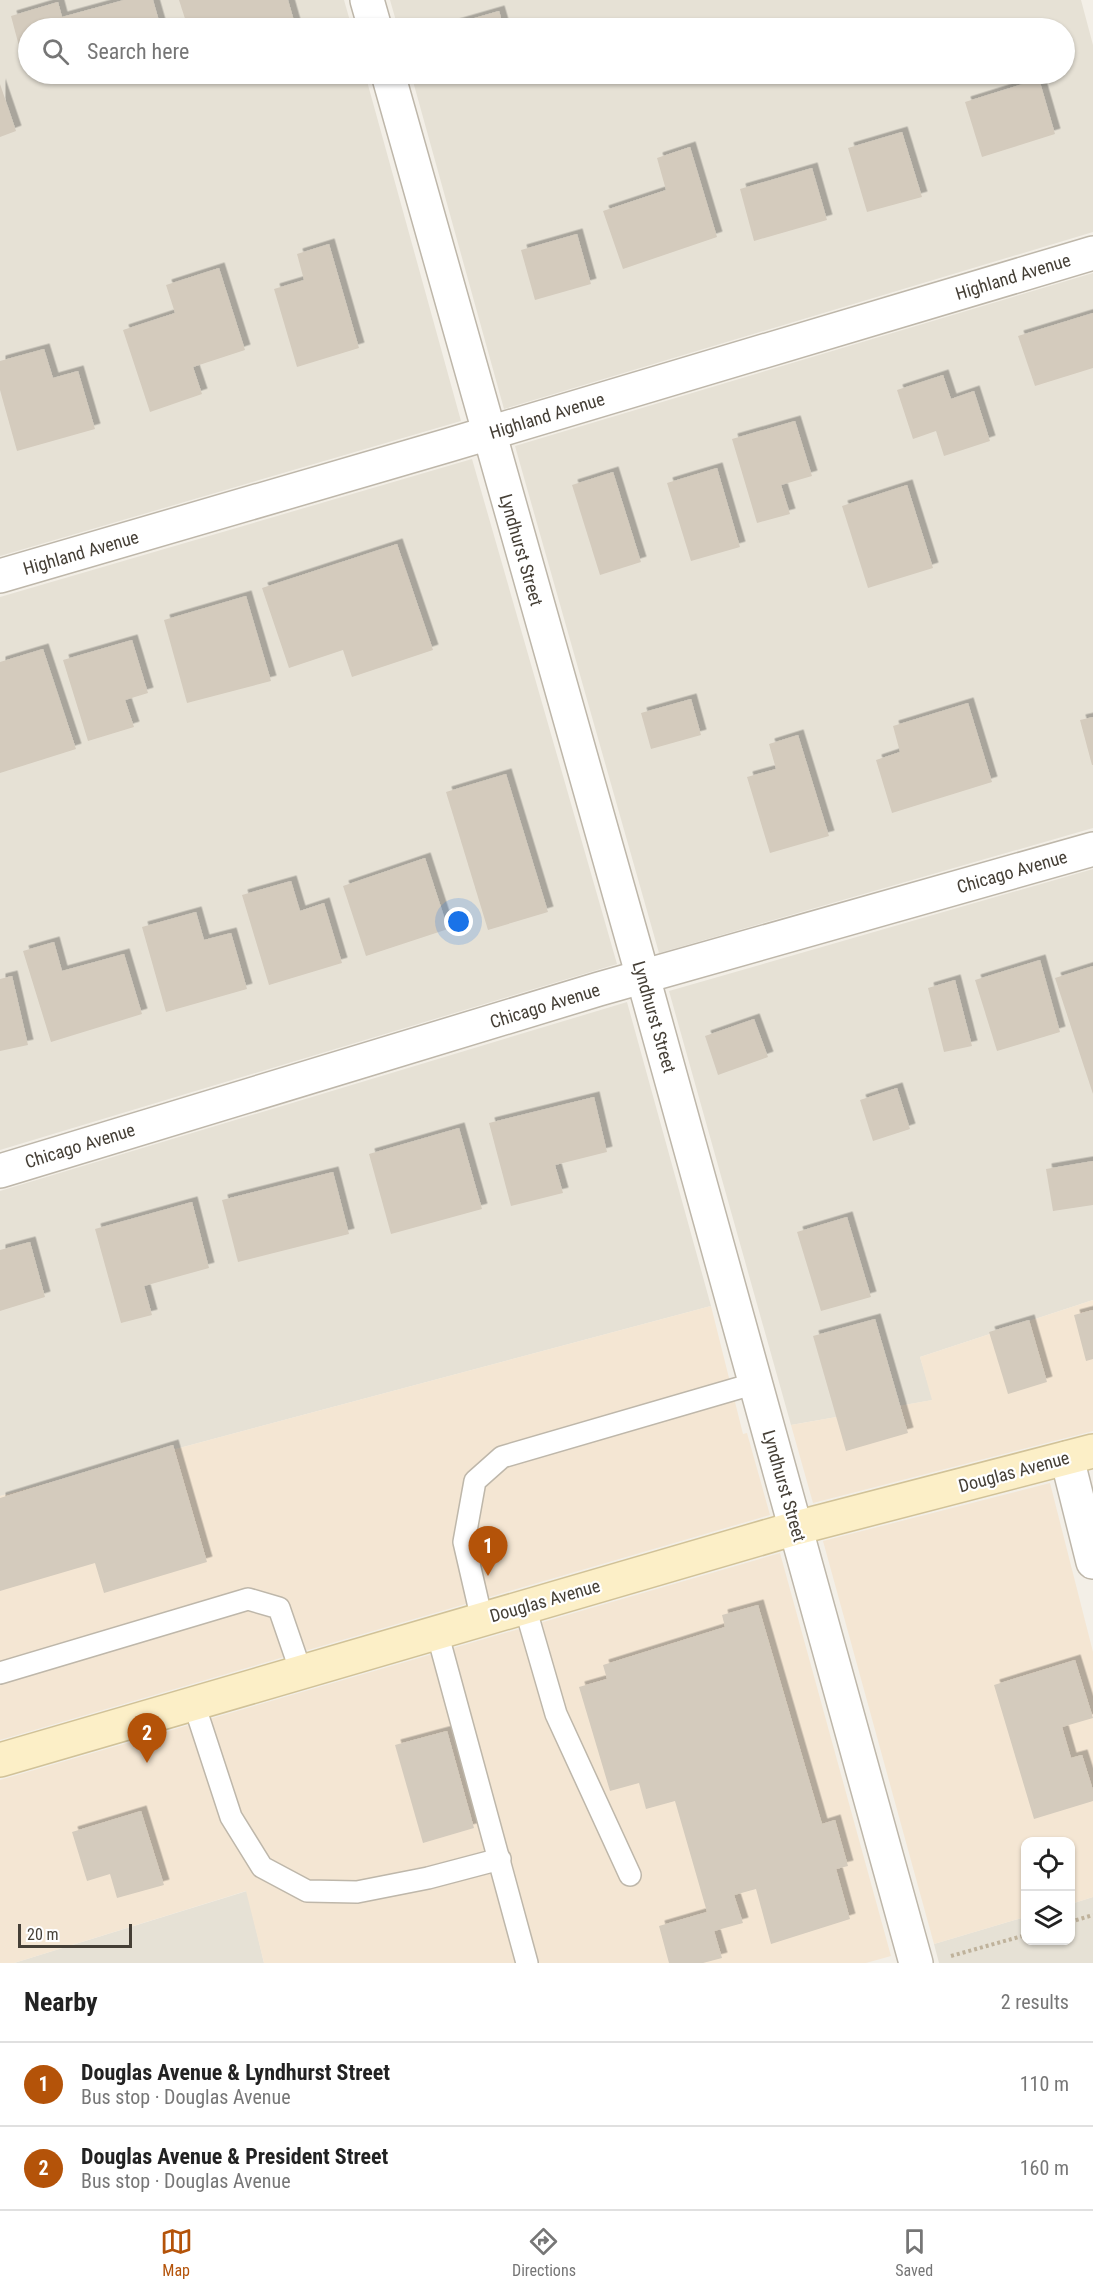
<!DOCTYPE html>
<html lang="en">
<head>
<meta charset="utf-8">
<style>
  body { margin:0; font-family:"Roboto Condensed",sans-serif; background:#f6f6f6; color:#222 }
  .controls { position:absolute; right:18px; bottom:18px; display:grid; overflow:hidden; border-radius:12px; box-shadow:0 2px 4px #0004 }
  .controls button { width:54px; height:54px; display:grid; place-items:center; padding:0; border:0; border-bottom:2px solid #e0e0e0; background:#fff; color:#222; font:30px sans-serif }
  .scale { position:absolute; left:18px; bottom:15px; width:114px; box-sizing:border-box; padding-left:6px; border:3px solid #453f36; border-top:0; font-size:16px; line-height:21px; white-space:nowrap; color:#453f36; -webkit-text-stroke:4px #fff; paint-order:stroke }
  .you { position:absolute; left:459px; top:922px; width:21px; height:21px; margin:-15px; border:4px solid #fff; border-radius:50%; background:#1a73e8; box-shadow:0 0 0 9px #1a73e833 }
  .badge { display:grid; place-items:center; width:39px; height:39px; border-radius:50%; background:#b45309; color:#fff; font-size:20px; font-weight:700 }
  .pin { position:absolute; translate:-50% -50px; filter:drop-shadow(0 2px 3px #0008) }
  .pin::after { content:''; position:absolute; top:32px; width:21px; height:18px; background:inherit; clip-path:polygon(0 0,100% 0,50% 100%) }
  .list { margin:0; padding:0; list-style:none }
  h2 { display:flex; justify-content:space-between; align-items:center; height:78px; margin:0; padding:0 24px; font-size:26px }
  h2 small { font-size:20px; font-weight:400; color:#767676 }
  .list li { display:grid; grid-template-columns:39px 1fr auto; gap:18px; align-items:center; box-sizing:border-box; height:84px; padding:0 24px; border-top:2px solid #e0e0e0 }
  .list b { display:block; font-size:22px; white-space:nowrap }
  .list p { margin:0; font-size:20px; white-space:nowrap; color:#767676 }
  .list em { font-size:20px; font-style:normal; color:#767676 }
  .icon { flex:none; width:33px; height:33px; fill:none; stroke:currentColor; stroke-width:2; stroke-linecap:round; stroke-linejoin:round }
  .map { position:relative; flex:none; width:1093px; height:1963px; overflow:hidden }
  .search { position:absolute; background:#fff; box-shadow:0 2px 4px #0004; left:18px; right:18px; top:18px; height:66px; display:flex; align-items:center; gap:15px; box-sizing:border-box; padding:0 21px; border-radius:33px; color:#767676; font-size:22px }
  .sheet { height:246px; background:#fff }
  nav { display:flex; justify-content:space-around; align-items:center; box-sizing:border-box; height:84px; border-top:2px solid #e0e0e0; background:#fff; font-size:16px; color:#767676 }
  nav a { display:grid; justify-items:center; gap:3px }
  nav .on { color:#b45309 }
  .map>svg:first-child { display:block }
  .residential { fill:#e6e1d5 }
  .commercial { fill:#f4e6d3 }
  .building { fill:#d4cbbd; filter:url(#shadow) }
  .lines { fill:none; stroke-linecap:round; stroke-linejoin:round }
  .lane-casing { stroke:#beb7aa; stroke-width:24 }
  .street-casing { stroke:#beb7aa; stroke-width:36 }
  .secondary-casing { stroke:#d1c298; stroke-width:36 }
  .path { stroke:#bfb29b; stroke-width:4; stroke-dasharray:3 3; stroke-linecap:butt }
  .lane { stroke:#fff; stroke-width:21 }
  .street { stroke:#fff; stroke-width:33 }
  .secondary { stroke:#fcefc7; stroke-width:33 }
  .labels { text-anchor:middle; stroke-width:4.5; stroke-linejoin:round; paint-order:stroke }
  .street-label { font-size:18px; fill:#453f36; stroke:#fff }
</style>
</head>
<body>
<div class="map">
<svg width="1093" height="1963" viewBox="0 0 1093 1963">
  <defs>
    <filter id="shadow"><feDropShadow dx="5.5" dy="-5.5" stdDeviation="0" flood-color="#0004"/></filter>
  </defs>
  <rect width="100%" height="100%" fill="#f3efe7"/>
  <!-- residential -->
  <g class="residential">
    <path d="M 0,0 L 344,0 L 352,28 L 28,28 L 28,74 L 365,74 L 461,421 L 0,556 Z"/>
    <path d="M 390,0 L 1081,0 L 1093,45 L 1093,232 L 504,409 L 411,74 L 1064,74 L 1064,28 L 398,28 Z"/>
    <path d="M 1093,273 L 1093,828 L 659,953 L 515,446 Z"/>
    <path d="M 472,459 L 617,964 L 0,1150 L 0,597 Z"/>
    <path d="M 1093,869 L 1093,1300 L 920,1357 L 933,1400 L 791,1425 L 669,991 Z"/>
    <path d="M 627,1002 L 711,1306 L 0,1496 L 0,1191 Z"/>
    <path d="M 247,1891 L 264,1963 L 14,1963 Z"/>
    <path d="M 1093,1897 L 1093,1963 L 939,1963 L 934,1944 L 1025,1917 L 1026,1940 L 1070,1940 L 1071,1904 Z"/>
  </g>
  <!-- commercial -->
  <g class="commercial">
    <path d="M 1093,1300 L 1093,1431 L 813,1503 L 791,1425 L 932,1400 L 920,1357 Z"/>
    <path d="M 711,1306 L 743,1434 L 747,1433 L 770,1515 L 0,1740 L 0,1496 Z"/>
    <path d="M 1050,1483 L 1093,1652 L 1093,1897 L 1071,1904 L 1070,1842 L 1026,1842 L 1025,1917 L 934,1944 L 823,1541 Z"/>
    <path d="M 780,1553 L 891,1956 L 866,1963 L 264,1963 L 246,1891 L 14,1963 L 0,1963 L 0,1780 Z"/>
  </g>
  <!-- building -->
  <g class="building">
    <path d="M 124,0 L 153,0 L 161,28 L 28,28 L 28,64 L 24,65 L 11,16 L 58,2 L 62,17 Z"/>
    <path d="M 179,0 L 288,0 L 296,28 L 188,28 Z"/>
    <path d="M 499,11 L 504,28 L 448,28 L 447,26 Z"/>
    <path d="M 461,74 L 482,74 L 463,80 Z"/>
    <path d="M 1039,79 L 1055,134 L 982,157 L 965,102 Z"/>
    <path d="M 0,84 L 16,131 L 0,137 Z"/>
    <path d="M 902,132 L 922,197 L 867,212 L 848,148 Z"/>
    <path d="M 690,147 L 717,237 L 623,269 L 603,211 L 666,190 L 657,158 Z"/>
    <path d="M 812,168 L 827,220 L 754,241 L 740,189 Z"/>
    <path d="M 577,234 L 591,284 L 535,300 L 521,250 Z"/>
    <path d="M 329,244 L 359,348 L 297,367 L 274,289 L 304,280 L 297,254 Z"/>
    <path d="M 219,268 L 245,350 L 193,367 L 202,394 L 150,412 L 123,330 L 175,313 L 166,285 Z"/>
    <path d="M 1093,313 L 1093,368 L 1035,386 L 1018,336 Z"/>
    <path d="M 44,349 L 53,378 L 78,371 L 95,429 L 17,451 L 0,390 L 0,361 Z"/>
    <path d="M 943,375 L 951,399 L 974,391 L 990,441 L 944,456 L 936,431 L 913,439 L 897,390 Z"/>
    <path d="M 795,421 L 812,476 L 781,485 L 790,514 L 757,523 L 732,439 Z"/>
    <path d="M 717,468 L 740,547 L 691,561 L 667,483 Z"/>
    <path d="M 613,472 L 641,562 L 600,575 L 572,485 Z"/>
    <path d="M 907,485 L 933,568 L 868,588 L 842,506 Z"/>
    <path d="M 397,544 L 433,650 L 352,677 L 343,650 L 289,668 L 262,588 Z"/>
    <path d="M 246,596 L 271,681 L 187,703 L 164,620 Z"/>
    <path d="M 132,640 L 148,693 L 125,700 L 134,727 L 88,741 L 63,660 Z"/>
    <path d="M 43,649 L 76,749 L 0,773 L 0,662 Z"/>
    <path d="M 691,699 L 701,735 L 651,749 L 641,713 Z"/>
    <path d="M 968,703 L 992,782 L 892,813 L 876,760 L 900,752 L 893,726 Z"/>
    <path d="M 1093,717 L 1093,765 L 1092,765 L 1080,720 Z"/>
    <path d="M 798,735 L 829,836 L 770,853 L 747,777 L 776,769 L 769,744 Z"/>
    <path d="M 506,774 L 548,912 L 488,930 L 446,792 Z"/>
    <path d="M 425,858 L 448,929 L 366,956 L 343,886 Z"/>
    <path d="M 291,881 L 300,911 L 324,903 L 342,963 L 269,985 L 242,895 Z"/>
    <path d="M 196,912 L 204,940 L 231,933 L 247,989 L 166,1012 L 142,927 Z"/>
    <path d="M 54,942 L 62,971 L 124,954 L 142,1014 L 51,1042 L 23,951 Z"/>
    <path d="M 1040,960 L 1060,1032 L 997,1051 L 975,980 Z"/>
    <path d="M 1093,966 L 1093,1094 L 1055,978 Z"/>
    <path d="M 12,976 L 28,1045 L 0,1051 L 0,979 Z"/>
    <path d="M 955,980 L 972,1046 L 944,1052 L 928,988 Z"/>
    <path d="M 754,1019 L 768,1057 L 718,1075 L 705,1036 Z"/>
    <path d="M 897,1088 L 910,1129 L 873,1141 L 860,1100 Z"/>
    <path d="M 594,1097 L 607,1152 L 555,1165 L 563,1193 L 511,1206 L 489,1123 Z"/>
    <path d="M 459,1128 L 482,1209 L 391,1234 L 369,1154 Z"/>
    <path d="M 1093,1161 L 1093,1205 L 1053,1211 L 1046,1169 Z"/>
    <path d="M 333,1172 L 349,1234 L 238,1262 L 222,1200 Z"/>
    <path d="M 192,1202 L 209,1268 L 144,1286 L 152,1315 L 121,1323 L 95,1229 Z"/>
    <path d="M 847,1217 L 871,1297 L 821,1311 L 797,1232 Z"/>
    <path d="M 30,1242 L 45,1297 L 0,1311 L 0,1250 Z"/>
    <path d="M 1093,1310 L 1093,1359 L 1086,1361 L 1074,1315 Z"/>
    <path d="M 875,1319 L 908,1433 L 846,1451 L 813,1336 Z"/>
    <path d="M 1029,1320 L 1047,1382 L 1008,1394 L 989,1332 Z"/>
    <path d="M 173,1445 L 207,1562 L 104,1593 L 95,1563 L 0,1591 L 0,1498 Z"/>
    <path d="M 758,1605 L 822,1824 L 835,1820 L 848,1866 L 836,1869 L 850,1919 L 771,1944 L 756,1889 L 734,1895 L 743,1923 L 714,1931 L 722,1958 L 703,1963 L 669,1963 L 659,1926 L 707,1912 L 675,1801 L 646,1809 L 639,1783 L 610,1791 L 579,1687 L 607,1679 L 603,1665 L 725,1627 L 722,1615 Z"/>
    <path d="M 1075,1660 L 1093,1718 L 1062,1727 L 1071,1758 L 1082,1755 L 1093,1790 L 1093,1801 L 1034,1819 L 994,1685 Z"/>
    <path d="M 447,1731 L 474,1828 L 423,1843 L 395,1745 Z"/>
    <path d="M 141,1811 L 164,1885 L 117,1898 L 110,1874 L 87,1881 L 72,1832 Z"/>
  </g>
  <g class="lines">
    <defs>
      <g id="lane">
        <path d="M 525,1607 L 556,1714 L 630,1875"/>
        <path d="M 482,1620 L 464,1542 L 475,1481 L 502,1457 L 756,1383"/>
        <path d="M 437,1632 L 527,1963"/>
        <path d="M 0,1673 L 248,1599 L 279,1608 L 301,1672"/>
        <path d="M 194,1704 L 231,1817 L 262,1867 L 307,1891 L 357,1892 L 428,1878 L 500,1859"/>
      </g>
      <g id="street">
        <path d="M 367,0 L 375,28"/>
        <path d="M 388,74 L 643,977 L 916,1963"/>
        <path d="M 0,576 L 449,445 L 1093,253"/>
        <path d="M 0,1171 L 599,989 L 1093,849"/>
        <path d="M 1067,1458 L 1093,1562"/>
      </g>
      <path id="secondary" d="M 0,1760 L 796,1528 L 1093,1451"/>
    </defs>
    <!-- lane casing -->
    <use href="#lane" class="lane-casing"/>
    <!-- street casing -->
    <use href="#street" class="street-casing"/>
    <!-- secondary casing -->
    <use href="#secondary" class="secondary-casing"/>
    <!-- path -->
    <g class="path">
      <path d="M 1070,1922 L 1093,1915"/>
      <path d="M 951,1956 L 1026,1935"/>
    </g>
    <!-- lane -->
    <use href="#lane" class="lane"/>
    <!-- street -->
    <use href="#street" class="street"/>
    <!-- secondary -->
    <use href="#secondary" class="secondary"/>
  </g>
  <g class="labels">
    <!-- street labels -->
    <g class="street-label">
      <text transform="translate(1013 277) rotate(-17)" y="6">Highland Avenue</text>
      <text transform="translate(547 416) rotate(-17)" y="6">Highland Avenue</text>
      <text transform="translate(521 550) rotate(74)" y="6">Lyndhurst Street</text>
      <text transform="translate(81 553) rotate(-16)" y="6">Highland Avenue</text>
      <text transform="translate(1012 872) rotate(-16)" y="6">Chicago Avenue</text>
      <text transform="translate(545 1006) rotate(-17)" y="6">Chicago Avenue</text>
      <text transform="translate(654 1017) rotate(74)" y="6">Lyndhurst Street</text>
      <text transform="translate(80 1146) rotate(-17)" y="6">Chicago Avenue</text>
      <text transform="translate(1014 1472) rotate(-15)" y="6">Douglas Avenue</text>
      <text transform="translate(784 1486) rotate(74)" y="6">Lyndhurst Street</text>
      <text transform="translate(545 1601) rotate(-16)" y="6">Douglas Avenue</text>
    </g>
  </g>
</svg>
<div class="controls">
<button><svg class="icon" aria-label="locate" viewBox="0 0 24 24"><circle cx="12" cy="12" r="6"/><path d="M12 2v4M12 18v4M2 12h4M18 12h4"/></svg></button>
<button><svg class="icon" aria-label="layers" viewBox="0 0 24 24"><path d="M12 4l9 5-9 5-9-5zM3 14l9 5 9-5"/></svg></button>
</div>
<div class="scale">20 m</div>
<div class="you"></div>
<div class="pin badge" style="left:488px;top:1576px">1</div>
<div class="pin badge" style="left:147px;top:1763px">2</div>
<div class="search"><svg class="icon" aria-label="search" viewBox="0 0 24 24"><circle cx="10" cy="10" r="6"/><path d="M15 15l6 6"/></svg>Search here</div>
</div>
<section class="sheet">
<h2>Nearby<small>2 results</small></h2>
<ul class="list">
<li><span class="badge">1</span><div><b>Douglas Avenue &amp; Lyndhurst Street</b><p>Bus stop · Douglas Avenue</p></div><em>110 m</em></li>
<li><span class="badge">2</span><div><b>Douglas Avenue &amp; President Street</b><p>Bus stop · Douglas Avenue</p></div><em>160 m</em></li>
</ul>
</section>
<nav>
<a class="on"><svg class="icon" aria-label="map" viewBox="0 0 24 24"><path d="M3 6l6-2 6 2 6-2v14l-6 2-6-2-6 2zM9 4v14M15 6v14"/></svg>Map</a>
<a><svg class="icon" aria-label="directions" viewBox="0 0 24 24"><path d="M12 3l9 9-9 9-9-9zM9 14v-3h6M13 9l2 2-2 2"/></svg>Directions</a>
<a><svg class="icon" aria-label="saved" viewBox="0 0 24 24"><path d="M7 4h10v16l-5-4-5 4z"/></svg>Saved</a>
</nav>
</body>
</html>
